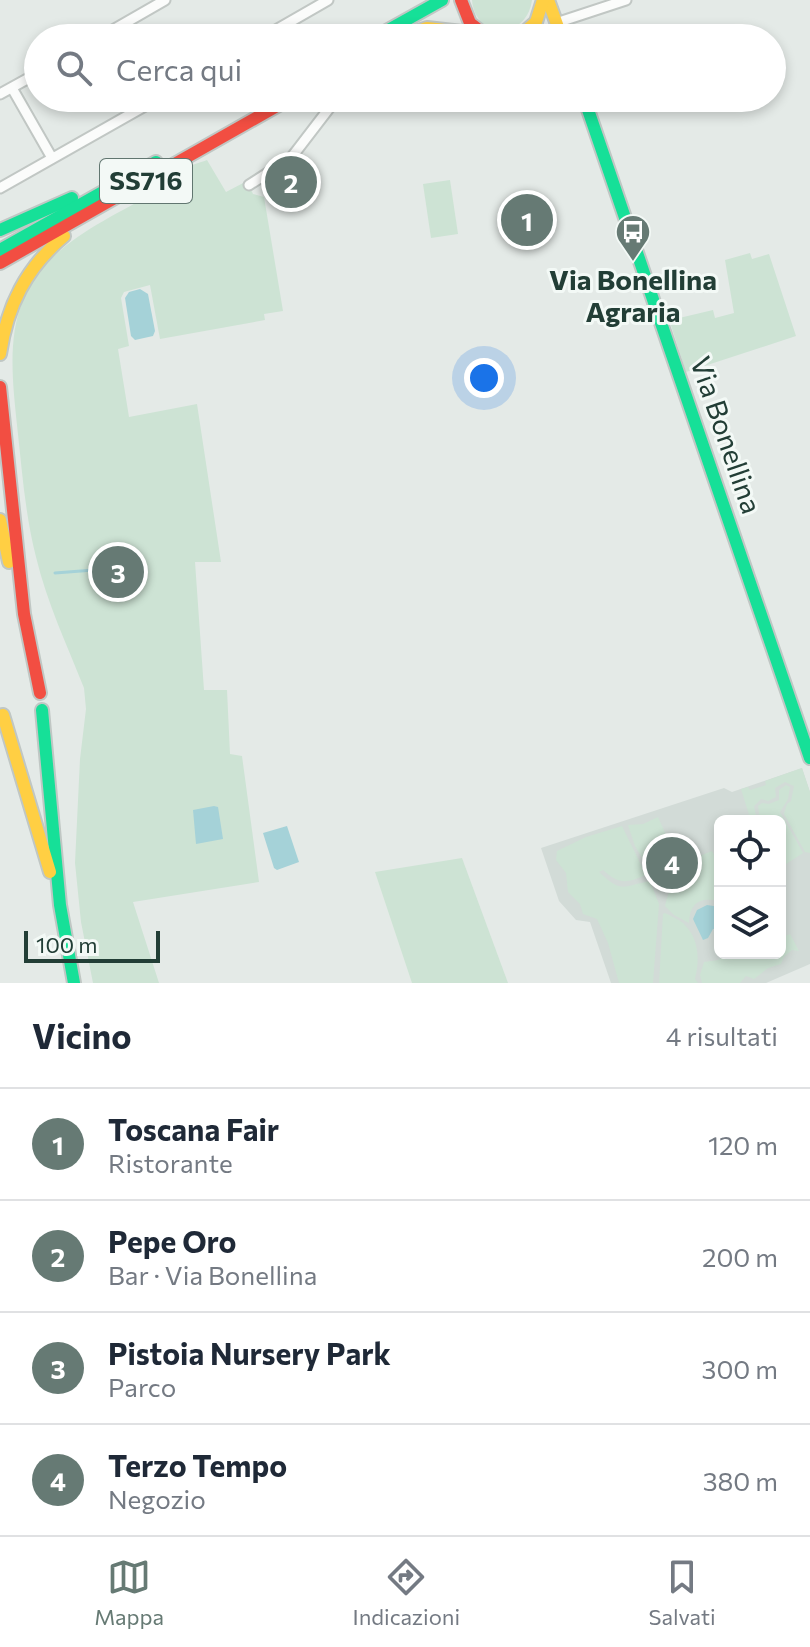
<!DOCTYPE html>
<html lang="it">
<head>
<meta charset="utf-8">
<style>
  body { margin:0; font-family:Commissioner,sans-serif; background:#f2f2f3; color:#1f2937 }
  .controls { position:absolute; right:24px; bottom:24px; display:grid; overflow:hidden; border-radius:12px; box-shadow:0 4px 12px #0003 }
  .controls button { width:72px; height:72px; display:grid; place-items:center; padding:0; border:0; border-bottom:2px solid #e0e1e3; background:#fff; color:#1f2937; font:40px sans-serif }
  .scale { position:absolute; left:24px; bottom:20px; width:136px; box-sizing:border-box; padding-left:8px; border:4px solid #223e36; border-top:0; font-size:22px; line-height:28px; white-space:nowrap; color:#223e36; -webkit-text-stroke:6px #f3f9f6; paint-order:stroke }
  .you { position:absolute; left:484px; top:378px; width:28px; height:28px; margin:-20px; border:6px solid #fff; border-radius:50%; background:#1a73e8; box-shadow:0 0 0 12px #1a73e833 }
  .badge { display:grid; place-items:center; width:52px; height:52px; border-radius:50%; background:#667a74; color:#fff; font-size:26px; font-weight:700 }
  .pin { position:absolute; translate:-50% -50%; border:4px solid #fff; box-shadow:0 2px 8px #0006 }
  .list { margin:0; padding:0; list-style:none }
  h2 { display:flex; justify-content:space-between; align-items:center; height:104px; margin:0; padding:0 32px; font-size:34px }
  h2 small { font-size:26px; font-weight:400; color:#747a83 }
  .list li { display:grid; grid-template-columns:52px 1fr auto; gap:24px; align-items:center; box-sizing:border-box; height:112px; padding:0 32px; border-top:2px solid #e0e1e3 }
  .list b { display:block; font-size:30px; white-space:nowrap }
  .list p { margin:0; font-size:26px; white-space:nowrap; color:#747a83 }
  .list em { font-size:26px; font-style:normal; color:#747a83 }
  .icon { flex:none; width:44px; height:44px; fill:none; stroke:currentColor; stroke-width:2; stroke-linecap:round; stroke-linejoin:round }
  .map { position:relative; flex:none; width:810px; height:983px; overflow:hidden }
  .search { position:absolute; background:#fff; box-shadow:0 4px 12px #0003; left:24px; right:24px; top:24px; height:88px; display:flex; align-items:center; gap:20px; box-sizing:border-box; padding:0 28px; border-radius:44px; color:#747a83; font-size:30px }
  .sheet { height:552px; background:#fff }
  nav { display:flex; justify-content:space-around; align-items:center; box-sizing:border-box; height:112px; border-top:2px solid #e0e1e3; background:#fff; font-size:22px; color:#747a83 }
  nav a { display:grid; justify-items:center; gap:4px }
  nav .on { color:#667a74 }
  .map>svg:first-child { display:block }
  .built { fill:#d2dbd7; fill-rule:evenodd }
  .green { fill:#cde3d4 }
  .water { fill:#a5d2d8 }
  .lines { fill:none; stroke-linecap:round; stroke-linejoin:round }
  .stream { stroke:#a5d2d8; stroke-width:3 }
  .street-casing { stroke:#c1c7c4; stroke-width:13 }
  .fast-casing { stroke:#c0c7c4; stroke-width:16 }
  .slow-casing { stroke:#c0c7c4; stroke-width:16 }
  .jam-casing { stroke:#c0c7c4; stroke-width:16 }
  .street { stroke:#fbfcfb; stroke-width:9 }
  .fast { stroke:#16e098; stroke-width:12 }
  .slow { stroke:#ffcf43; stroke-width:12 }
  .jam { stroke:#f24e42; stroke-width:12 }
  .labels { text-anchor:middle; stroke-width:6; stroke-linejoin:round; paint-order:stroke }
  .shield { fill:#f3f9f6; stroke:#617670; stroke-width:2 }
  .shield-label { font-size:26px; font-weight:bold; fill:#223e36 }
  .poi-label { font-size:28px; font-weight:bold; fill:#223e36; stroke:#f3f9f6 }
  .street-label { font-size:28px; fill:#223e36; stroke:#f3f9f6 }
</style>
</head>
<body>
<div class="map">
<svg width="810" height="983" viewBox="0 0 810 983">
  <rect width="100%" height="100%" fill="#e4eae7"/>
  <!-- built -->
  <path class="built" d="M 802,768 L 810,792 L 810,964 L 766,983 L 611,983 L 590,922 L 576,920 L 559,901 L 541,848 L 724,788 L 732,792 ZM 720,821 L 780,821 L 780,953 L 720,953 Z"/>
  <!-- green -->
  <g class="green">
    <path d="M 472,0 L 532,0 C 527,40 475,40 472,0 Z"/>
    <path d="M 207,160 L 226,192 L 247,181 L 253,194 L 264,197 L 283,311 L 264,314 L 265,320 L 160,339 L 150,285 L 124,292 L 121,298 L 129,346 L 118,349 L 129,417 L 197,404 L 221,562 L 195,562 L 204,690 L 227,690 L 230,754 L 242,756 L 259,882 L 133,902 L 159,983 L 93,983 L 81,922 L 75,863 L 80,759 L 86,709 L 84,688 C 67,645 47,603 36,557 C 25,514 22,470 17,425 C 13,385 7,339 23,300 C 47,243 108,220 157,191 C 166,186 171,177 179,171 C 187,166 199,163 207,160 Z"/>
    <path d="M 450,180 L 458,234 L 431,238 L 423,184 Z"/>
    <path d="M 750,253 L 752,259 L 769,254 L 796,336 L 686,372 L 665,307 L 672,306 L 675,319 L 713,310 L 715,318 L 734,313 L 725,260 Z"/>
    <path d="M 802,768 L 810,792 L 810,853 L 805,852 L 784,814 L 787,804 L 791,801 L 794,786 L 785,782 L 775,788 L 776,797 L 768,801 L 761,799 L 754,806 L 757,821 L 751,821 L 741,789 L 748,787 L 750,790 L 766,785 L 765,781 Z"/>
    <path d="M 786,785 L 790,787 L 788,799 L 780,812 L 803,853 L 780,868 L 780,821 L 760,821 L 758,806 L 762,803 L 769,804 L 779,800 L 779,790 Z"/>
    <path d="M 658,817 L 671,846 L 666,856 L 650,871 L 635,846 L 628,825 L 643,824 Z"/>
    <path d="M 622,826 L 646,875 C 627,883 619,885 603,870 L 599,872 C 622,894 623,886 650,881 L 659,904 L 653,983 L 619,983 L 608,943 L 597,919 L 583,914 L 580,904 L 568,892 L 566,873 L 556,860 L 557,851 L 586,837 Z"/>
    <path d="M 712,851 L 720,866 L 720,901 C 700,897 690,902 689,923 L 674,915 L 665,906 C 672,878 684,861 712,851 Z"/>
    <path d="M 462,858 L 508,983 L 412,983 L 375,872 Z"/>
    <path d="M 665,913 C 671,916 678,919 683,923 C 699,938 700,959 695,979 L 698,983 L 659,983 L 663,914 Z"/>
    <path d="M 780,927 L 785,936 L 790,934 L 799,951 L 792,950 L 784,957 L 781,964 L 768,968 L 754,979 L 746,976 L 740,983 L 702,983 L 700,975 L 704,962 L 718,960 L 731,953 L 780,953 Z"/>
  </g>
  <!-- water -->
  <g class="water">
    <path d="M 140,289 L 148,294 L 155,331 L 153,336 L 135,340 L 131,336 L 125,298 L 129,292 Z"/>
    <path d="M 214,806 L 218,807 L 223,839 L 196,844 L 193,810 Z"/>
    <path d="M 287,826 L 299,862 L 277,870 L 274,868 L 263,833 Z"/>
    <path d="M 707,905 L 720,907 L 720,928 L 713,929 L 708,938 L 703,940 L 693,919 L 697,910 Z"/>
  </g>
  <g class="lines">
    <!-- stream -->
    <g class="stream">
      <path d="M 115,568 L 124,567"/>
      <path d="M 55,573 L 107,569"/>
    </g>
    <defs>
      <g id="street">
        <path d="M 556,23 L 626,0"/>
        <path d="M 99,38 L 165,0"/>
        <path d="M 262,38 L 328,0"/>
        <path d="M 12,88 L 52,158"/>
        <path d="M 0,94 L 38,73"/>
        <path d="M 249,185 L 291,158 L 337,98"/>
        <path d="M 0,188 L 159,98"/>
      </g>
      <g id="fast">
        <path d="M 374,38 L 442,0"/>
        <path d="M 584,98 L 810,758"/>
        <path d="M 0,230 L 72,198"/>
        <path d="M 0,250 L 156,162"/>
        <path d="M 42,710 L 60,905 L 74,983"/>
      </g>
      <g id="slow">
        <path d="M 548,0 L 562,38"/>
        <path d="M 398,38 L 427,28 L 480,34"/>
        <path d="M 518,38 L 536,22 L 543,0"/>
        <path d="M 0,354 C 7,306 26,268 64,236"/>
        <path d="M 0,520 L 9,562"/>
        <path d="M 3,715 L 50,872"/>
      </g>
      <g id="jam">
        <path d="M 461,0 L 470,23 L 489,38"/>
        <path d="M 0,263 L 291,98"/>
        <path d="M 0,387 L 24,614 L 40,693"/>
      </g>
    </defs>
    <!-- street casing -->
    <use href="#street" class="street-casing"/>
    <!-- fast casing -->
    <use href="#fast" class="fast-casing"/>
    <!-- slow casing -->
    <use href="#slow" class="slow-casing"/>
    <!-- jam casing -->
    <use href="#jam" class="jam-casing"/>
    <!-- street -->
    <use href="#street" class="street"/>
    <!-- fast -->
    <use href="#fast" class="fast"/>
    <!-- slow -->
    <use href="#slow" class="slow"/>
    <!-- jam -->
    <use href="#jam" class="jam"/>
  </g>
  <!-- icons -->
  <defs>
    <symbol id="bus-pin" viewBox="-11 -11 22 30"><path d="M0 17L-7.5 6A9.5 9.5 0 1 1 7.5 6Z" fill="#667a74" stroke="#f3f9f6"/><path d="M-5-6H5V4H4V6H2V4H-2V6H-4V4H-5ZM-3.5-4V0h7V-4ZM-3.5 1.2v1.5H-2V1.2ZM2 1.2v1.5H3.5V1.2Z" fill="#fff"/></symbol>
  </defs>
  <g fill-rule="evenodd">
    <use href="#bus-pin" x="613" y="212" width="40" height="54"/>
  </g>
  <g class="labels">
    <!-- shield labels -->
    <rect class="shield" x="100" y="159" width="92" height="44" rx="6"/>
    <g class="shield-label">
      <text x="146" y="190">SS716</text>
    </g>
    <!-- poi labels -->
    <g class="poi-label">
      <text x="633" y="290">Via Bonellina<tspan x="633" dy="32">Agraria</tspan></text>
    </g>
    <!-- street labels -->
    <g class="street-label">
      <text transform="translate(726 435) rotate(71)" y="10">Via Bonellina</text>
    </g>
  </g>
</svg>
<div class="controls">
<button><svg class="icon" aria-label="locate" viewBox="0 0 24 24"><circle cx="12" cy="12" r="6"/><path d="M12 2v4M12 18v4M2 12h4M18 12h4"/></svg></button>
<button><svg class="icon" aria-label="layers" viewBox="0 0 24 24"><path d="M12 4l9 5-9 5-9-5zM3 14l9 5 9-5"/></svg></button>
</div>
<div class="scale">100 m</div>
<div class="you"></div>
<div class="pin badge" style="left:527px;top:220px">1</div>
<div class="pin badge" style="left:291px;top:182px">2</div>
<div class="pin badge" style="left:118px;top:572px">3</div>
<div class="pin badge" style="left:672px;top:863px">4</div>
<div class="search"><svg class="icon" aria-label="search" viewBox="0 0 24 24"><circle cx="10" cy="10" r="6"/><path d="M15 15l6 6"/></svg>Cerca qui</div>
</div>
<section class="sheet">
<h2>Vicino<small>4 risultati</small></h2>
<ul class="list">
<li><span class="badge">1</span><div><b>Toscana Fair</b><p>Ristorante</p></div><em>120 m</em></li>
<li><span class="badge">2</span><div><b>Pepe Oro</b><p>Bar · Via Bonellina</p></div><em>200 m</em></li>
<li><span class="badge">3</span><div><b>Pistoia Nursery Park</b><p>Parco</p></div><em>300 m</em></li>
<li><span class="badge">4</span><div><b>Terzo Tempo</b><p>Negozio</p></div><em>380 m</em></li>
</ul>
</section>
<nav>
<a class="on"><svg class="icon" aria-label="map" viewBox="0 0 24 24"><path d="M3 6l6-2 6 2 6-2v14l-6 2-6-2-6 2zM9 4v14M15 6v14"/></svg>Mappa</a>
<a><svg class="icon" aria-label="directions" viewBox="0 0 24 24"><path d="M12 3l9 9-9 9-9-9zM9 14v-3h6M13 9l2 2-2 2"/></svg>Indicazioni</a>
<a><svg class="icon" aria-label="saved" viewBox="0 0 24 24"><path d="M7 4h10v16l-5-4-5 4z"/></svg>Salvati</a>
</nav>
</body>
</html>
